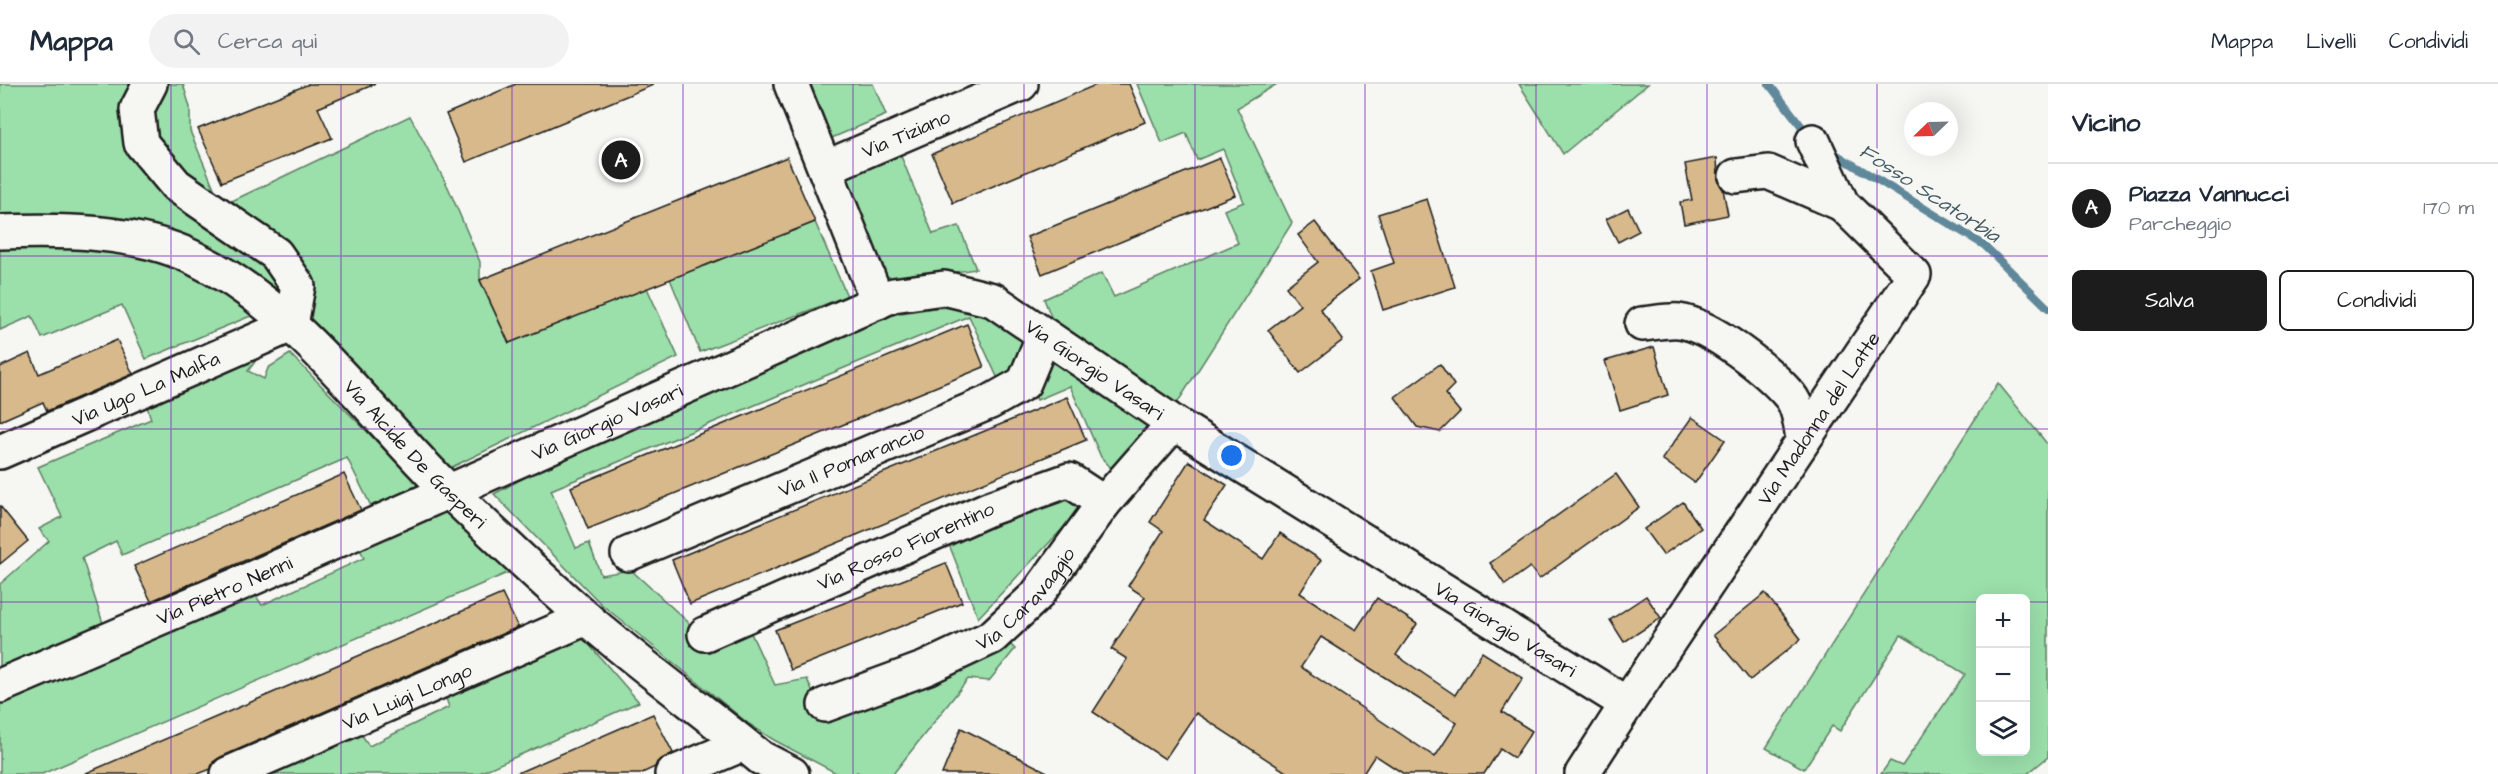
<!DOCTYPE html>
<html lang="it">
<head>
<meta charset="utf-8">
<style>
  body { margin:0; font-family:"Architects Daughter",sans-serif; background:#f2f2f3; color:#1f2937 }
  .controls { position:absolute; right:18px; bottom:18px; display:grid; overflow:hidden; border-radius:9px; box-shadow:0 6px 24px #0002 }
  .controls button { width:54px; height:54px; display:grid; place-items:center; padding:0; border:0; border-bottom:2px solid #e0e1e3; background:#fff; color:#1f2937; font:30px sans-serif }
  .compass { position:absolute; left:1904px; top:18px; width:54px; height:54px; border-radius:50%; background:#fff; box-shadow:0 6px 24px #0002; rotate:247deg }
  .you { position:absolute; left:1232px; top:372px; width:21px; height:21px; margin:-15px; border:4px solid #fff; border-radius:50%; background:#1a73e8; box-shadow:0 0 0 9px #1a73e833 }
  .badge { display:grid; place-items:center; width:39px; height:39px; border-radius:50%; background:#1c1c1c; color:#fff; font-size:20px; font-weight:700 }
  .pin { position:absolute; translate:-50% -50%; border:3px solid #fff; box-shadow:0 2px 6px #0006 }
  .list { margin:0; padding:0; list-style:none }
  h2 { display:flex; justify-content:space-between; align-items:center; height:78px; margin:0; padding:0 24px; font-size:26px }
  h2 small { font-size:20px; font-weight:400; color:#747a83 }
  .list li { display:grid; grid-template-columns:39px 1fr auto; gap:18px; align-items:center; box-sizing:border-box; height:90px; padding:0 24px; border-top:2px solid #e0e1e3 }
  .list b { display:block; font-size:22px; white-space:nowrap }
  .list p { margin:0; font-size:20px; white-space:nowrap; color:#747a83 }
  .list em { font-size:20px; font-style:normal; color:#747a83 }
  .actions { display:flex; gap:12px; padding:18px 24px }
  .actions a { flex:1; padding:14px 0; border:2px solid #1c1c1c; border-radius:9px; text-align:center; font-size:21px; color:#1c1c1c }
  .actions .main { background:#1c1c1c; color:#fff }
  .icon { flex:none; width:33px; height:33px; fill:none; stroke:currentColor; stroke-width:2; stroke-linecap:round; stroke-linejoin:round }
  .map { position:relative; flex:none; width:2048px; height:690px; overflow:hidden }
  header { display:flex; align-items:center; gap:36px; box-sizing:border-box; height:84px; padding:0 30px; background:#fff; border-bottom:2px solid #e0e1e3 }
  header strong { font-size:28px }
  nav { display:flex; gap:33px; margin-inline-start:auto; font-size:21px }
  .search { width:420px; height:54px; background:#f2f2f3; display:flex; align-items:center; gap:15px; box-sizing:border-box; padding:0 21px; border-radius:33px; color:#747a83; font-size:22px }
  main { display:flex }
  aside { flex:1; background:#fff }
  .map>svg:first-child { display:block }
  .green { fill:#9bdfaa; stroke:#5c7e63; stroke-width:1.5; fill-rule:evenodd }
  .lines { fill:none; stroke-linecap:round; stroke-linejoin:round }
  .stream { stroke:#61889b; stroke-width:8 }
  .building { fill:#d7b98b; stroke:#1c1c1c; stroke-width:1.5; fill-rule:evenodd }
  .minor-casing { stroke:#1c1c1c; stroke-width:38 }
  .minor { stroke:#f6f6f2; stroke-width:33 }
  .grid { fill:none; stroke:#7b2cbf; stroke-width:1.5; stroke-opacity:0.55 }
  .labels { text-anchor:middle; stroke-width:6; stroke-linejoin:round; paint-order:stroke }
  .street-label { font-size:20px; fill:#1c1c1c; stroke:#f6f6f2 }
  .water-label { font-size:21px; font-style:italic; fill:#445b66; stroke:#f6f6f2 }
</style>
</head>
<body>
<header>
<strong>Mappa</strong>
<div class="search"><svg class="icon" aria-label="search" viewBox="0 0 24 24"><circle cx="10" cy="10" r="6"/><path d="M15 15l6 6"/></svg>Cerca qui</div>
<nav><a>Mappa</a><a>Livelli</a><a>Condividi</a></nav>
</header>
<main>
<div class="map">
<svg width="2048" height="690" viewBox="0 0 2048 690">
  <rect width="100%" height="100%" fill="#f6f6f2"/>
  <filter id="ink" filterUnits="userSpaceOnUse"><feTurbulence type="fractalNoise" baseFrequency=".0167" numOctaves="2"/><feDisplacementMap in="SourceGraphic" scale="12" xChannelSelector="R" yChannelSelector="G"/><feConvolveMatrix kernelMatrix="1 2 1 2 8 2 1 2 1" color-interpolation-filters="sRGB"/></filter>
  <g filter="url(#ink)">
    <!-- green -->
    <g class="green">
      <path d="M 0,0 L 139,0 L 127,22 L 246,160 L 283,198 L 277,214 L 216,171 L 0,138 Z"/>
      <path d="M 162,0 L 183,0 L 190,23 L 190,47 L 214,104 L 184,92 L 153,56 L 147,29 Z"/>
      <path d="M 805,0 L 873,0 L 886,31 L 827,56 Z"/>
      <path d="M 1137,0 L 1277,0 L 1237,24 L 1292,139 L 1174,324 L 1055,243 L 1044,215 L 1102,189 L 1114,213 L 1238,159 L 1224,126 L 1244,118 L 1223,65 L 1197,76 L 1186,49 L 1162,59 Z"/>
      <path d="M 1519,0 L 1648,0 L 1563,70 Z"/>
      <path d="M 410,32 L 448,103 L 480,178 L 480,197 L 509,259 L 647,204 L 678,273 L 450,384 L 303,239 L 286,161 L 232,117 Z"/>
      <path d="M 894,55 L 933,150 L 959,142 L 976,185 L 889,198 L 838,79 Z"/>
      <path d="M 815,138 L 847,212 L 700,268 L 670,195 Z"/>
      <path d="M 0,159 L 143,168 L 211,192 L 258,229 L 146,275 L 122,221 L 42,254 L 32,232 L 0,246 Z"/>
      <path d="M 977,222 L 1029,260 L 1018,291 L 999,297 L 969,232 L 551,406 L 576,464 L 589,459 L 601,491 L 631,486 L 688,538 L 700,566 L 749,545 L 775,601 L 807,595 L 822,631 L 1006,556 L 1015,565 L 989,597 L 968,595 L 893,690 L 861,690 L 857,688 L 855,690 L 838,690 L 774,656 L 749,640 L 601,520 L 494,410 L 542,384 L 883,232 L 933,224 Z"/>
      <path d="M 247,260 L 257,275 L 248,287 L 264,295 L 268,284 L 290,270 L 420,401 L 372,424 L 347,374 L 122,471 L 116,457 L 82,474 L 108,555 L 246,497 L 262,521 L 364,474 L 353,450 L 435,414 L 512,487 L 42,690 L 0,690 L 0,500 L 49,457 L 39,445 L 62,433 L 38,383 L 151,335 L 142,306 Z"/>
      <path d="M 1048,269 L 1151,337 L 1112,385 L 1101,373 L 1070,302 L 1037,316 L 1032,305 Z"/>
      <path d="M 1998,299 L 2048,361 L 2048,673 L 2027,690 L 1881,690 L 1890,677 L 1902,682 L 1965,590 L 1901,551 L 1840,647 L 1832,642 L 1804,685 L 1766,664 ZM 1980,514 L 2026,514 L 2026,668 L 1980,668 Z"/>
      <path d="M 1066,407 L 1083,423 L 978,534 L 948,458 Z"/>
      <path d="M 571,540 L 639,618 L 477,690 L 229,690 L 353,637 L 369,662 L 449,623 L 440,598 Z"/>
    </g>
    <g class="lines">
      <!-- stream -->
      <g class="stream">
        <path d="M 1769,0 L 1809,52"/>
        <path d="M 1829,66 L 1984,161 L 2048,224"/>
      </g>
    </g>
    <!-- building -->
    <g class="building">
      <path d="M 309,0 L 375,0 L 318,24 L 332,54 L 222,98 L 198,45 Z"/>
      <path d="M 516,0 L 653,0 L 653,1 L 466,78 L 446,30 Z"/>
      <path d="M 1098,0 L 1129,0 L 1145,38 L 953,119 L 932,70 Z"/>
      <path d="M 787,73 L 815,138 L 509,259 L 480,196 Z"/>
      <path d="M 1220,74 L 1235,111 L 1042,190 L 1027,153 Z"/>
      <path d="M 1717,74 L 1718,95 L 1723,105 L 1728,131 L 1684,140 L 1680,118 L 1692,116 L 1685,80 Z"/>
      <path d="M 1427,115 L 1455,203 L 1383,226 L 1371,187 L 1394,179 L 1378,130 Z"/>
      <path d="M 1628,124 L 1639,147 L 1618,158 L 1606,135 Z"/>
      <path d="M 1315,138 L 1359,195 L 1320,225 L 1343,256 L 1300,289 L 1268,246 L 1300,221 L 1286,203 L 1318,178 L 1298,151 Z"/>
      <path d="M 967,240 L 984,283 L 588,445 L 571,403 Z"/>
      <path d="M 117,256 L 133,290 L 47,327 L 43,318 L 0,337 L 0,283 L 30,269 L 39,290 Z"/>
      <path d="M 1654,263 L 1668,311 L 1620,326 L 1605,277 Z"/>
      <path d="M 1440,280 L 1454,301 L 1445,310 L 1460,328 L 1440,348 L 1417,343 L 1395,313 Z"/>
      <path d="M 1067,313 L 1086,356 L 690,520 L 672,476 Z"/>
      <path d="M 1692,333 L 1725,356 L 1695,399 L 1662,375 Z"/>
      <path d="M 1189,377 L 1227,401 L 1204,436 L 1263,475 L 1280,449 L 1321,476 L 1300,509 L 1356,546 L 1377,514 L 1417,540 L 1396,571 L 1455,611 L 1482,568 L 1523,594 L 1502,628 L 1532,647 L 1514,674 L 1500,665 L 1484,690 L 1404,690 L 1375,671 L 1363,690 L 1289,690 L 1196,629 L 1165,675 L 1093,628 L 1127,575 L 1111,565 L 1145,513 L 1128,502 L 1163,447 L 1150,438 ZM 1321,553 L 1457,639 L 1435,673 L 1301,583 Z"/>
      <path d="M 344,390 L 361,426 L 151,517 L 134,482 Z"/>
      <path d="M 1616,390 L 1639,423 L 1539,495 L 1530,483 L 1505,501 L 1490,479 Z"/>
      <path d="M 1683,418 L 1701,444 L 1663,471 L 1644,445 Z"/>
      <path d="M 0,422 L 28,457 L 0,480 Z"/>
      <path d="M 946,479 L 962,518 L 791,586 L 775,546 Z"/>
      <path d="M 1765,509 L 1801,555 L 1750,596 L 1713,551 Z"/>
      <path d="M 502,510 L 518,543 L 221,673 L 213,678 L 211,685 L 198,690 L 84,690 Z"/>
      <path d="M 1646,512 L 1661,534 L 1624,558 L 1610,536 Z"/>
      <path d="M 653,630 L 673,669 L 657,678 L 655,683 L 640,690 L 515,690 Z"/>
      <path d="M 961,644 L 1051,690 L 942,690 Z"/>
    </g>
    <g class="lines">
      <defs>
        <g id="minor">
          <path d="M 150,0 L 137,25 L 141,59 L 176,101 L 276,170 L 298,202 L 291,241"/>
          <path d="M 791,0 L 878,218"/>
          <path id="s1" d="M 825,84 L 1021,0"/>
          <path d="M 1736,92 L 1768,88 L 1842,120"/>
          <path id="s2" d="M 0,148 C 62,146 137,146 194,174 C 300,225 368,329 451,409 C 495,451 539,493 585,533 C 641,582 703,626 761,674 L 792,690"/>
          <path d="M 1642,240 C 1654,239 1668,236 1679,237 C 1711,241 1769,287 1790,312 C 1799,323 1801,341 1803,356"/>
          <path id="s3" d="M 0,368 L 291,241"/>
          <path id="s4" d="M 628,470 L 990,318 L 1024,299 L 1044,251"/>
          <path id="s5" d="M 705,550 L 988,425 L 1069,396 L 1104,419"/>
          <path id="s6" d="M 0,602 L 246,497 L 893,211 L 944,204 L 993,216 L 1174,339 L 1627,620 L 1582,690"/>
          <path id="s7" d="M 1627,620 L 1914,191 L 1842,120 L 1813,57"/>
          <path id="s8" d="M 825,621 L 926,584 L 992,553 L 1036,512 L 1104,419 L 1174,339"/>
          <path id="s9" d="M 228,690 L 586,534"/>
          <path d="M 672,690 L 743,660"/>
        </g>
      </defs>
      <!-- minor casing -->
      <use href="#minor" class="minor-casing"/>
      <!-- minor -->
      <use href="#minor" class="minor"/>
    </g>
  </g>
  <!-- grid -->
  <path class="grid" d="M 171,0 L 171,690M 341,0 L 341,690M 512,0 L 512,690M 683,0 L 683,690M 853,0 L 853,690M 1024,0 L 1024,690M 1195,0 L 1195,690M 1365,0 L 1365,690M 1536,0 L 1536,690M 1707,0 L 1707,690M 1877,0 L 1877,690M 0,172 L 2048,172M 0,345 L 2048,345M 0,518 L 1980,518M 2026,518 L 2048,518"/>
  <g class="labels">
    <!-- street labels -->
    <g class="street-label">
      <text dy="7" stroke="none"><textPath href="#s1" startOffset="88">Via Tiziano</textPath></text>
      <text dy="7" stroke="none"><textPath href="#s6" startOffset="1200">Via Giorgio Vasari</textPath></text>
      <text dy="7" stroke="none"><textPath href="#s3" startOffset="159">Via Ugo La Malfa</textPath></text>
      <text dy="7" stroke="none"><textPath href="#s7" startOffset="344">Via Madonna del Latte</textPath></text>
      <text dy="7" stroke="none"><textPath href="#s6" startOffset="662">Via Giorgio Vasari</textPath></text>
      <text dy="7" stroke="none"><textPath href="#s2" startOffset="495">Via Alcide De Gasperi</textPath></text>
      <text dy="7" stroke="none"><textPath href="#s4" startOffset="242">Via Il Pomarancio</textPath></text>
      <text dy="7" stroke="none"><textPath href="#s5" startOffset="219">Via Rosso Fiorentino</textPath></text>
      <text dy="7" stroke="none"><textPath href="#s6" startOffset="244">Via Pietro Nenni</textPath></text>
      <text dy="7" stroke="none"><textPath href="#s8" startOffset="231">Via Caravaggio</textPath></text>
      <text dy="7" stroke="none"><textPath href="#s6" startOffset="1686">Via Giorgio Vasari</textPath></text>
      <text dy="7" stroke="none"><textPath href="#s9" startOffset="195">Via Luigi Longo</textPath></text>
    </g>
    <!-- water labels -->
    <g class="water-label">
      <text transform="translate(1930 109) rotate(33)" y="7">Fosso Scatorbia</text>
    </g>
  </g>
</svg>
<div class="controls">
<button>+</button>
<button>−</button>
<button><svg class="icon" aria-label="layers" viewBox="0 0 24 24"><path d="M12 4l9 5-9 5-9-5zM3 14l9 5 9-5"/></svg></button>
</div>
<svg class="compass" viewBox="-18 -18 36 36"><path d="M0-13l5 13h-10z" fill="#e53935"/><path d="M0 13l5-13h-10z" fill="#747a83"/></svg>
<div class="you"></div>
<div class="pin badge" style="left:621px;top:76px">A</div>
</div>
<aside>
<h2>Vicino<small></small></h2>
<ul class="list">
<li><span class="badge">A</span><div><b>Piazza Vannucci</b><p>Parcheggio</p></div><em>170 m</em></li>
</ul>
<div class="actions"><a class="main">Salva</a><a>Condividi</a></div>
</aside>
</main>
</body>
</html>
